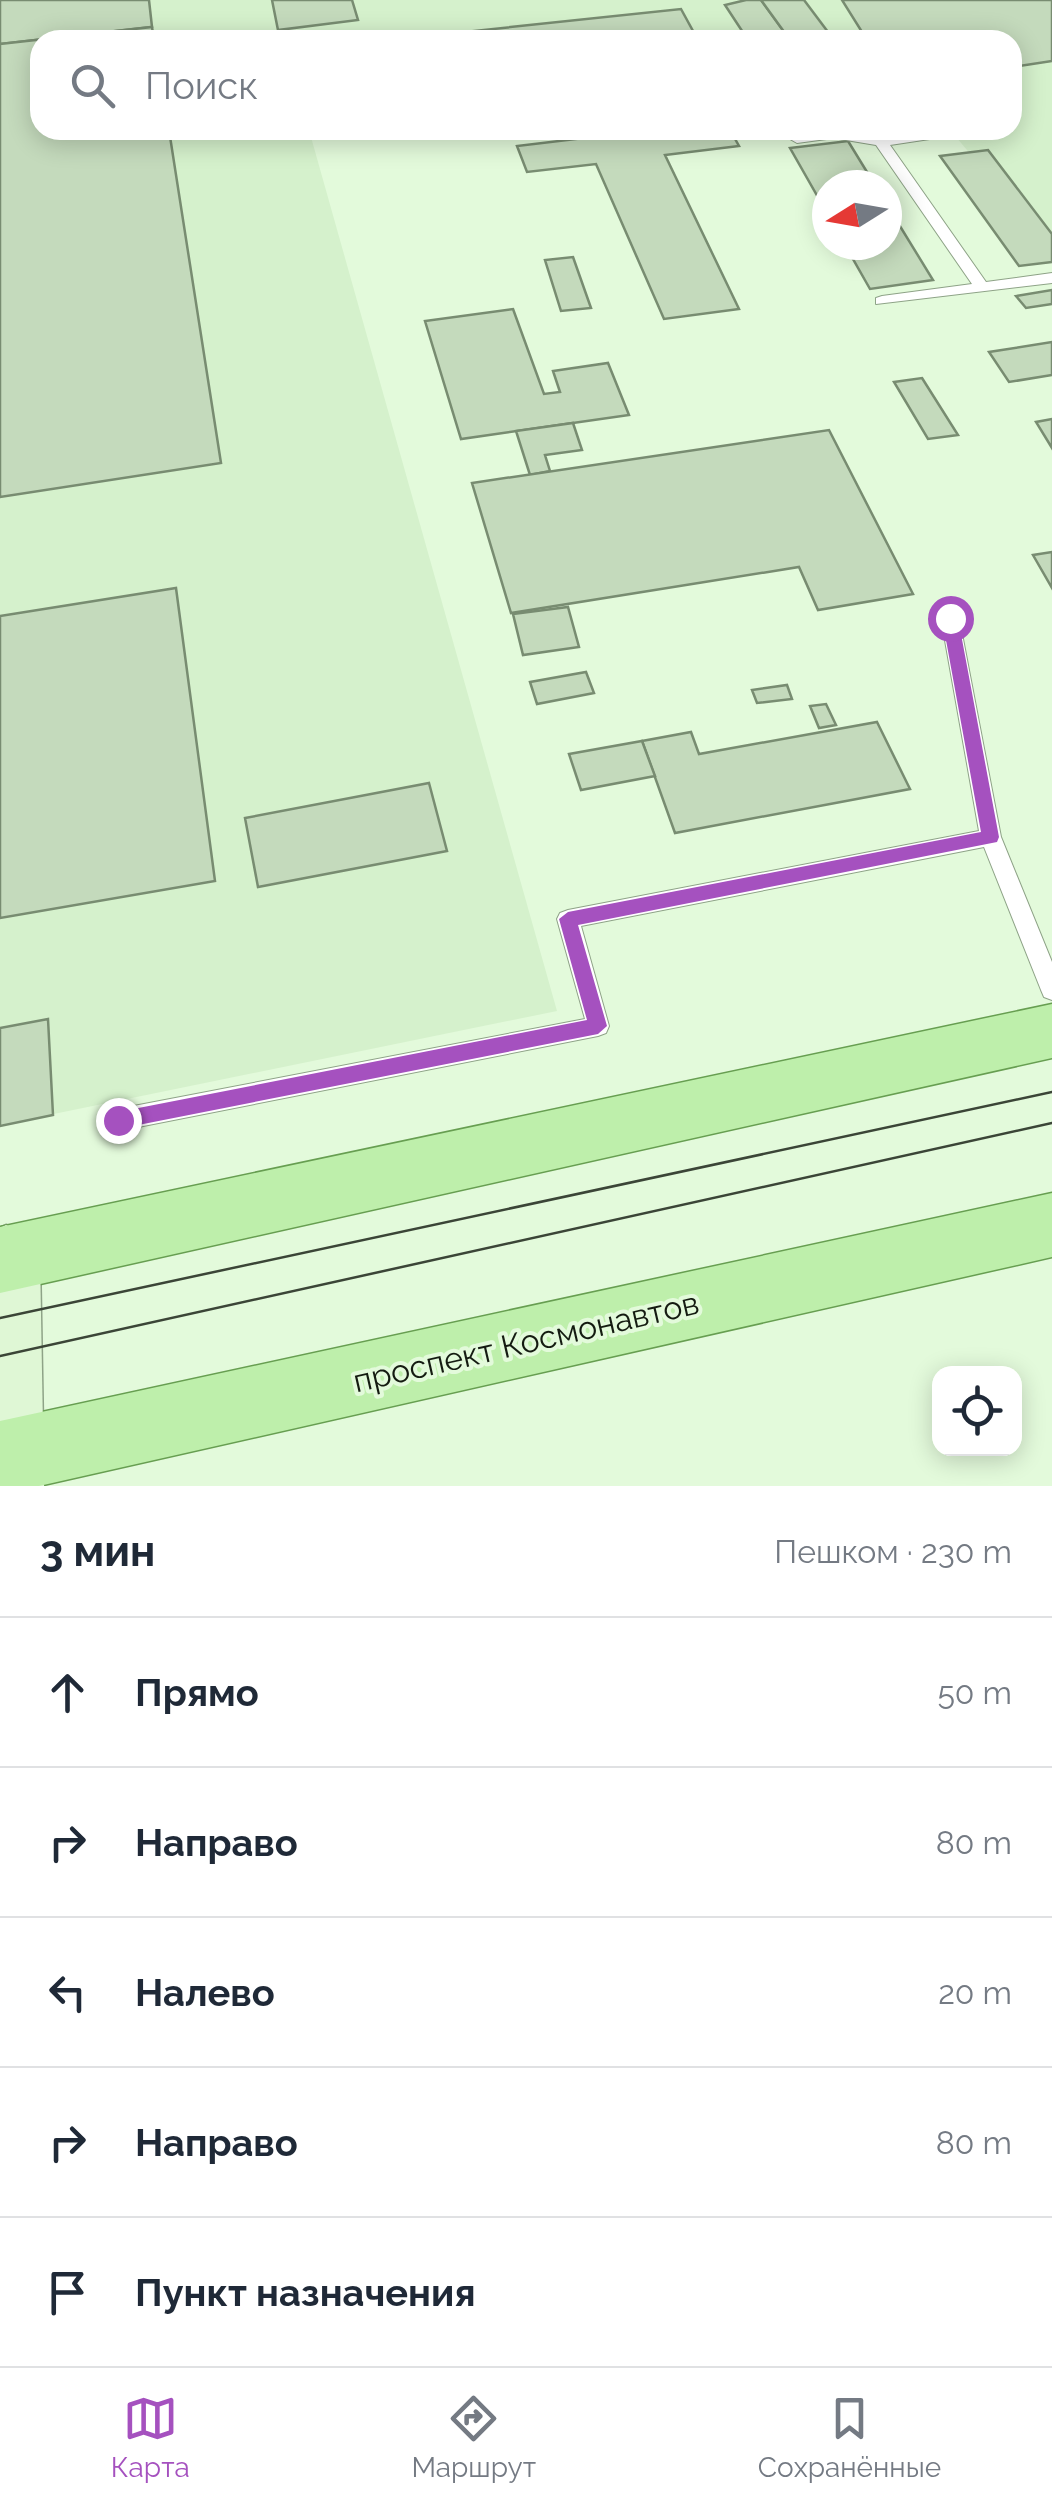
<!DOCTYPE html>
<html lang="ru">
<head>
<meta charset="utf-8">
<style>
  body { margin:0; font-family:Raleway,sans-serif; background:#f6f6f7; color:#1f2937 }
  .controls { position:absolute; right:30px; bottom:30px; display:grid; overflow:hidden; border-radius:20px; box-shadow:0 5px 25px #0003 }
  .controls button { width:90px; height:90px; display:grid; place-items:center; padding:0; border:0; border-bottom:2px solid #e0e1e3; background:#fff; color:#1f2937; font:50px sans-serif }
  .compass { position:absolute; left:812px; top:170px; width:90px; height:90px; border-radius:50%; background:#fff; box-shadow:0 5px 25px #0003; rotate:259deg }
  .stop { position:absolute; width:30px; height:30px; margin:-22px; border:8px solid #a551bf; border-radius:50%; background:#fff }
  .stop.end { background:#a551bf; border-color:#fff; box-shadow:0 2px 10px #0008 }
  .list { margin:0; padding:0; list-style:none }
  h2 { display:flex; justify-content:space-between; align-items:center; height:130px; margin:0; padding:0 40px; font-size:42px }
  h2 small { font-size:32px; font-weight:400; color:#747a83 }
  .list li { display:grid; grid-template-columns:65px 1fr auto; gap:30px; align-items:center; box-sizing:border-box; height:150px; padding:0 40px; border-top:2px solid #e0e1e3 }
  .list b { display:block; font-size:38px; white-space:nowrap }
  .list em { font-size:32px; font-style:normal; color:#747a83 }
  .icon { flex:none; width:55px; height:55px; fill:none; stroke:currentColor; stroke-width:2; stroke-linecap:round; stroke-linejoin:round }
  .map { position:relative; flex:none; width:1052px; height:1486px; overflow:hidden }
  .search { position:absolute; background:#fff; box-shadow:0 5px 25px #0003; left:30px; right:30px; top:30px; height:110px; display:flex; align-items:center; gap:25px; box-sizing:border-box; padding:0 35px; border-radius:30px; color:#747a83; font-size:38px }
  .sheet { height:880px; background:#fff }
  nav { display:flex; justify-content:space-around; align-items:center; box-sizing:border-box; height:140px; border-top:2px solid #e0e1e3; background:#fff; font-size:28px; color:#747a83 }
  nav a { display:grid; justify-items:center; gap:5px }
  nav .on { color:#a551bf }
  .map>svg:first-child { display:block }
  .built { fill:#d5f1cc }
  .building { fill:#c4dabc; stroke:#788c71; stroke-width:2.5 }
  .lines { fill:none; stroke-linecap:round; stroke-linejoin:round }
  .lane-casing { stroke:#8ea387; stroke-width:2 }
  .secondary-casing { stroke:#8ea387; stroke-width:3 }
  .primary-casing { stroke:#679e51; stroke-width:3 }
  .lane { fill:#fff; fill-rule:evenodd }
  .secondary { fill:#dff7d5; fill-rule:evenodd }
  .primary { fill:#beefab; fill-rule:evenodd }
  .tram { stroke:#3b4537; stroke-width:2.5 }
  .route { fill:#a551bf }
  .labels { text-anchor:middle; stroke-width:8; stroke-linejoin:round; paint-order:stroke }
  .near-street-label { font-size:32px; fill:#141b11; stroke:#e3fadb }
</style>
</head>
<body>
<div class="map">
<svg width="1052" height="1486" viewBox="0 0 1052 1486">
  <rect width="100%" height="100%" fill="#e3fadb"/>
  <!-- built -->
  <path class="built" d="M 0,0 L 1052,0 L 1052,250 L 950,130 L 1012,130 L 1012,40 L 40,40 L 40,130 L 309,130 L 557,1011 L 0,1125 Z"/>
  <!-- building -->
  <g class="building">
    <path d="M 0,0 L 149,0 L 152,27 L 0,44 Z"/>
    <path d="M 272,0 L 352,0 L 358,20 L 278,30 Z"/>
    <path d="M 746,0 L 761,0 L 790,40 L 748,40 L 725,5 Z"/>
    <path d="M 761,0 L 804,0 L 834,40 L 790,40 Z"/>
    <path d="M 842,0 L 1052,0 L 1052,61 L 1012,67 L 1012,40 L 867,40 Z"/>
    <path d="M 681,9 L 693,31 L 609,40 L 419,40 L 417,37 Z"/>
    <path d="M 152,27 L 154,40 L 40,40 L 40,130 L 169,130 L 221,463 L 0,497 L 0,44 Z"/>
    <path d="M 651,130 L 730,130 L 739,146 L 665,155 L 739,309 L 664,319 L 596,164 L 527,172 L 517,146 Z"/>
    <path d="M 848,141 L 875,185 L 827,185 L 827,213 L 790,148 Z"/>
    <path d="M 988,150 L 1052,234 L 1052,262 L 1019,266 L 940,156 Z"/>
    <path d="M 887,205 L 933,280 L 870,289 L 845,245 L 887,245 Z"/>
    <path d="M 573,257 L 591,308 L 561,311 L 545,260 Z"/>
    <path d="M 1052,290 L 1052,304 L 1026,308 L 1016,296 Z"/>
    <path d="M 513,309 L 544,394 L 560,392 L 553,371 L 608,363 L 629,415 L 461,439 L 425,321 Z"/>
    <path d="M 1052,342 L 1052,375 L 1009,382 L 989,352 Z"/>
    <path d="M 922,378 L 958,435 L 928,439 L 894,382 Z"/>
    <path d="M 1052,419 L 1052,448 L 1036,422 Z"/>
    <path d="M 573,423 L 582,450 L 545,455 L 550,471 L 530,475 L 516,431 Z"/>
    <path d="M 829,430 L 913,594 L 818,610 L 799,567 L 511,613 L 472,483 Z"/>
    <path d="M 1052,552 L 1052,588 L 1033,555 Z"/>
    <path d="M 176,588 L 215,881 L 0,918 L 0,616 Z"/>
    <path d="M 568,607 L 579,647 L 523,655 L 513,614 Z"/>
    <path d="M 586,672 L 594,693 L 537,704 L 530,682 Z"/>
    <path d="M 787,685 L 792,699 L 757,703 L 752,690 Z"/>
    <path d="M 826,704 L 836,725 L 819,728 L 810,706 Z"/>
    <path d="M 877,722 L 910,789 L 675,833 L 642,741 L 691,732 L 699,754 Z"/>
    <path d="M 642,741 L 655,776 L 581,790 L 569,754 Z"/>
    <path d="M 429,783 L 447,851 L 258,887 L 245,818 Z"/>
    <path d="M 48,1019 L 53,1115 L 0,1126 L 0,1028 Z"/>
  </g>
  <g class="lines">
    <defs>
      <g id="lane">
        <path d="M 832,130 L 881,138 L 943,131 L 943,137 L 890,145 L 986,282 L 1052,273 L 1052,283 L 876,304 L 876,298 L 882,296 L 972,284 L 876,145 L 834,138 L 797,143 L 790,139 L 797,135 Z"/>
        <path d="M 950,611 L 959,618 L 1001,837 L 1052,962 L 1052,1000 L 1044,997 L 1041,990 L 984,847 L 581,926 L 609,1026 L 606,1033 L 598,1036 L 118,1131 L 110,1128 L 106,1120 L 110,1112 L 118,1109 L 585,1019 L 557,919 L 560,913 L 568,910 L 979,831 L 941,618 Z"/>
      </g>
      <path id="secondary" d="M 6,1225 L 30,1235 L 40,1258 L 44,1486 L 0,1486 L 0,1228 Z"/>
      <g id="primary">
        <path d="M 1052,1004 L 1052,1058 L 0,1293 L 0,1227 Z"/>
        <path d="M 1052,1193 L 1052,1257 L 39,1486 L 0,1486 L 0,1421 Z"/>
      </g>
    </defs>
    <!-- lane casing -->
    <use href="#lane" class="lane-casing"/>
    <!-- secondary casing -->
    <use href="#secondary" class="secondary-casing"/>
    <!-- primary casing -->
    <use href="#primary" class="primary-casing"/>
    <!-- lane -->
    <use href="#lane" class="lane"/>
    <!-- secondary -->
    <use href="#secondary" class="secondary"/>
    <!-- primary -->
    <use href="#primary" class="primary"/>
    <!-- tram -->
    <g class="tram">
      <path d="M 0,1318 L 1052,1092"/>
      <path d="M 0,1356 L 1052,1123"/>
    </g>
  </g>
  <!-- route -->
  <path class="route" d="M 950,612 L 958,618 L 999,837 L 997,842 L 578,925 L 607,1026 L 598,1034 L 118,1129 L 111,1126 L 108,1120 L 118,1112 L 587,1020 L 559,919 L 568,912 L 981,832 L 942,618 Z"/>
  <g class="labels">
    <!-- near-street labels -->
    <g class="near-street-label">
      <text transform="translate(526 1342) rotate(-13)" y="11">проспект Космонавтов</text>
    </g>
  </g>
</svg>
<div class="controls">
<button><svg class="icon" aria-label="locate" viewBox="0 0 24 24"><circle cx="12" cy="12" r="6"/><path d="M12 2v4M12 18v4M2 12h4M18 12h4"/></svg></button>
</div>
<svg class="compass" viewBox="-18 -18 36 36"><path d="M0-13l5 13h-10z" fill="#e53935"/><path d="M0 13l5-13h-10z" fill="#747a83"/></svg>
<div class="stop" style="left:950px;top:618px"></div>
<div class="stop end" style="left:118px;top:1120px"></div>
<div class="search"><svg class="icon" aria-label="search" viewBox="0 0 24 24"><circle cx="10" cy="10" r="6"/><path d="M15 15l6 6"/></svg>Поиск</div>
</div>
<section class="sheet">
<h2>3 мин<small>Пешком · 230 m</small></h2>
<ul class="list">
<li><svg class="icon" aria-label="ahead" viewBox="0 0 24 24"><path d="M12 20V5M6 11l6-6 6 6"/></svg><div><b>Прямо</b></div><em>50 m</em></li>
<li><svg class="icon" aria-label="right" viewBox="0 0 24 24"><path d="M7 20v-9h11M14 6l5 5-5 5"/></svg><div><b>Направо</b></div><em>80 m</em></li>
<li><svg class="icon" aria-label="left" viewBox="0 0 24 24"><path d="M17 20v-9H6M10 6l-5 5 5 5"/></svg><div><b>Налево</b></div><em>20 m</em></li>
<li><svg class="icon" aria-label="right" viewBox="0 0 24 24"><path d="M7 20v-9h11M14 6l5 5-5 5"/></svg><div><b>Направо</b></div><em>80 m</em></li>
<li><svg class="icon" aria-label="arrive" viewBox="0 0 24 24"><path d="M6 21V4h12l-3 4 3 4H6"/></svg><div><b>Пункт назначения</b></div></li>
</ul>
</section>
<nav>
<a class="on"><svg class="icon" aria-label="map" viewBox="0 0 24 24"><path d="M3 6l6-2 6 2 6-2v14l-6 2-6-2-6 2zM9 4v14M15 6v14"/></svg>Карта</a>
<a><svg class="icon" aria-label="directions" viewBox="0 0 24 24"><path d="M12 3l9 9-9 9-9-9zM9 14v-3h6M13 9l2 2-2 2"/></svg>Маршрут</a>
<a><svg class="icon" aria-label="saved" viewBox="0 0 24 24"><path d="M7 4h10v16l-5-4-5 4z"/></svg>Сохранённые</a>
</nav>
</body>
</html>
